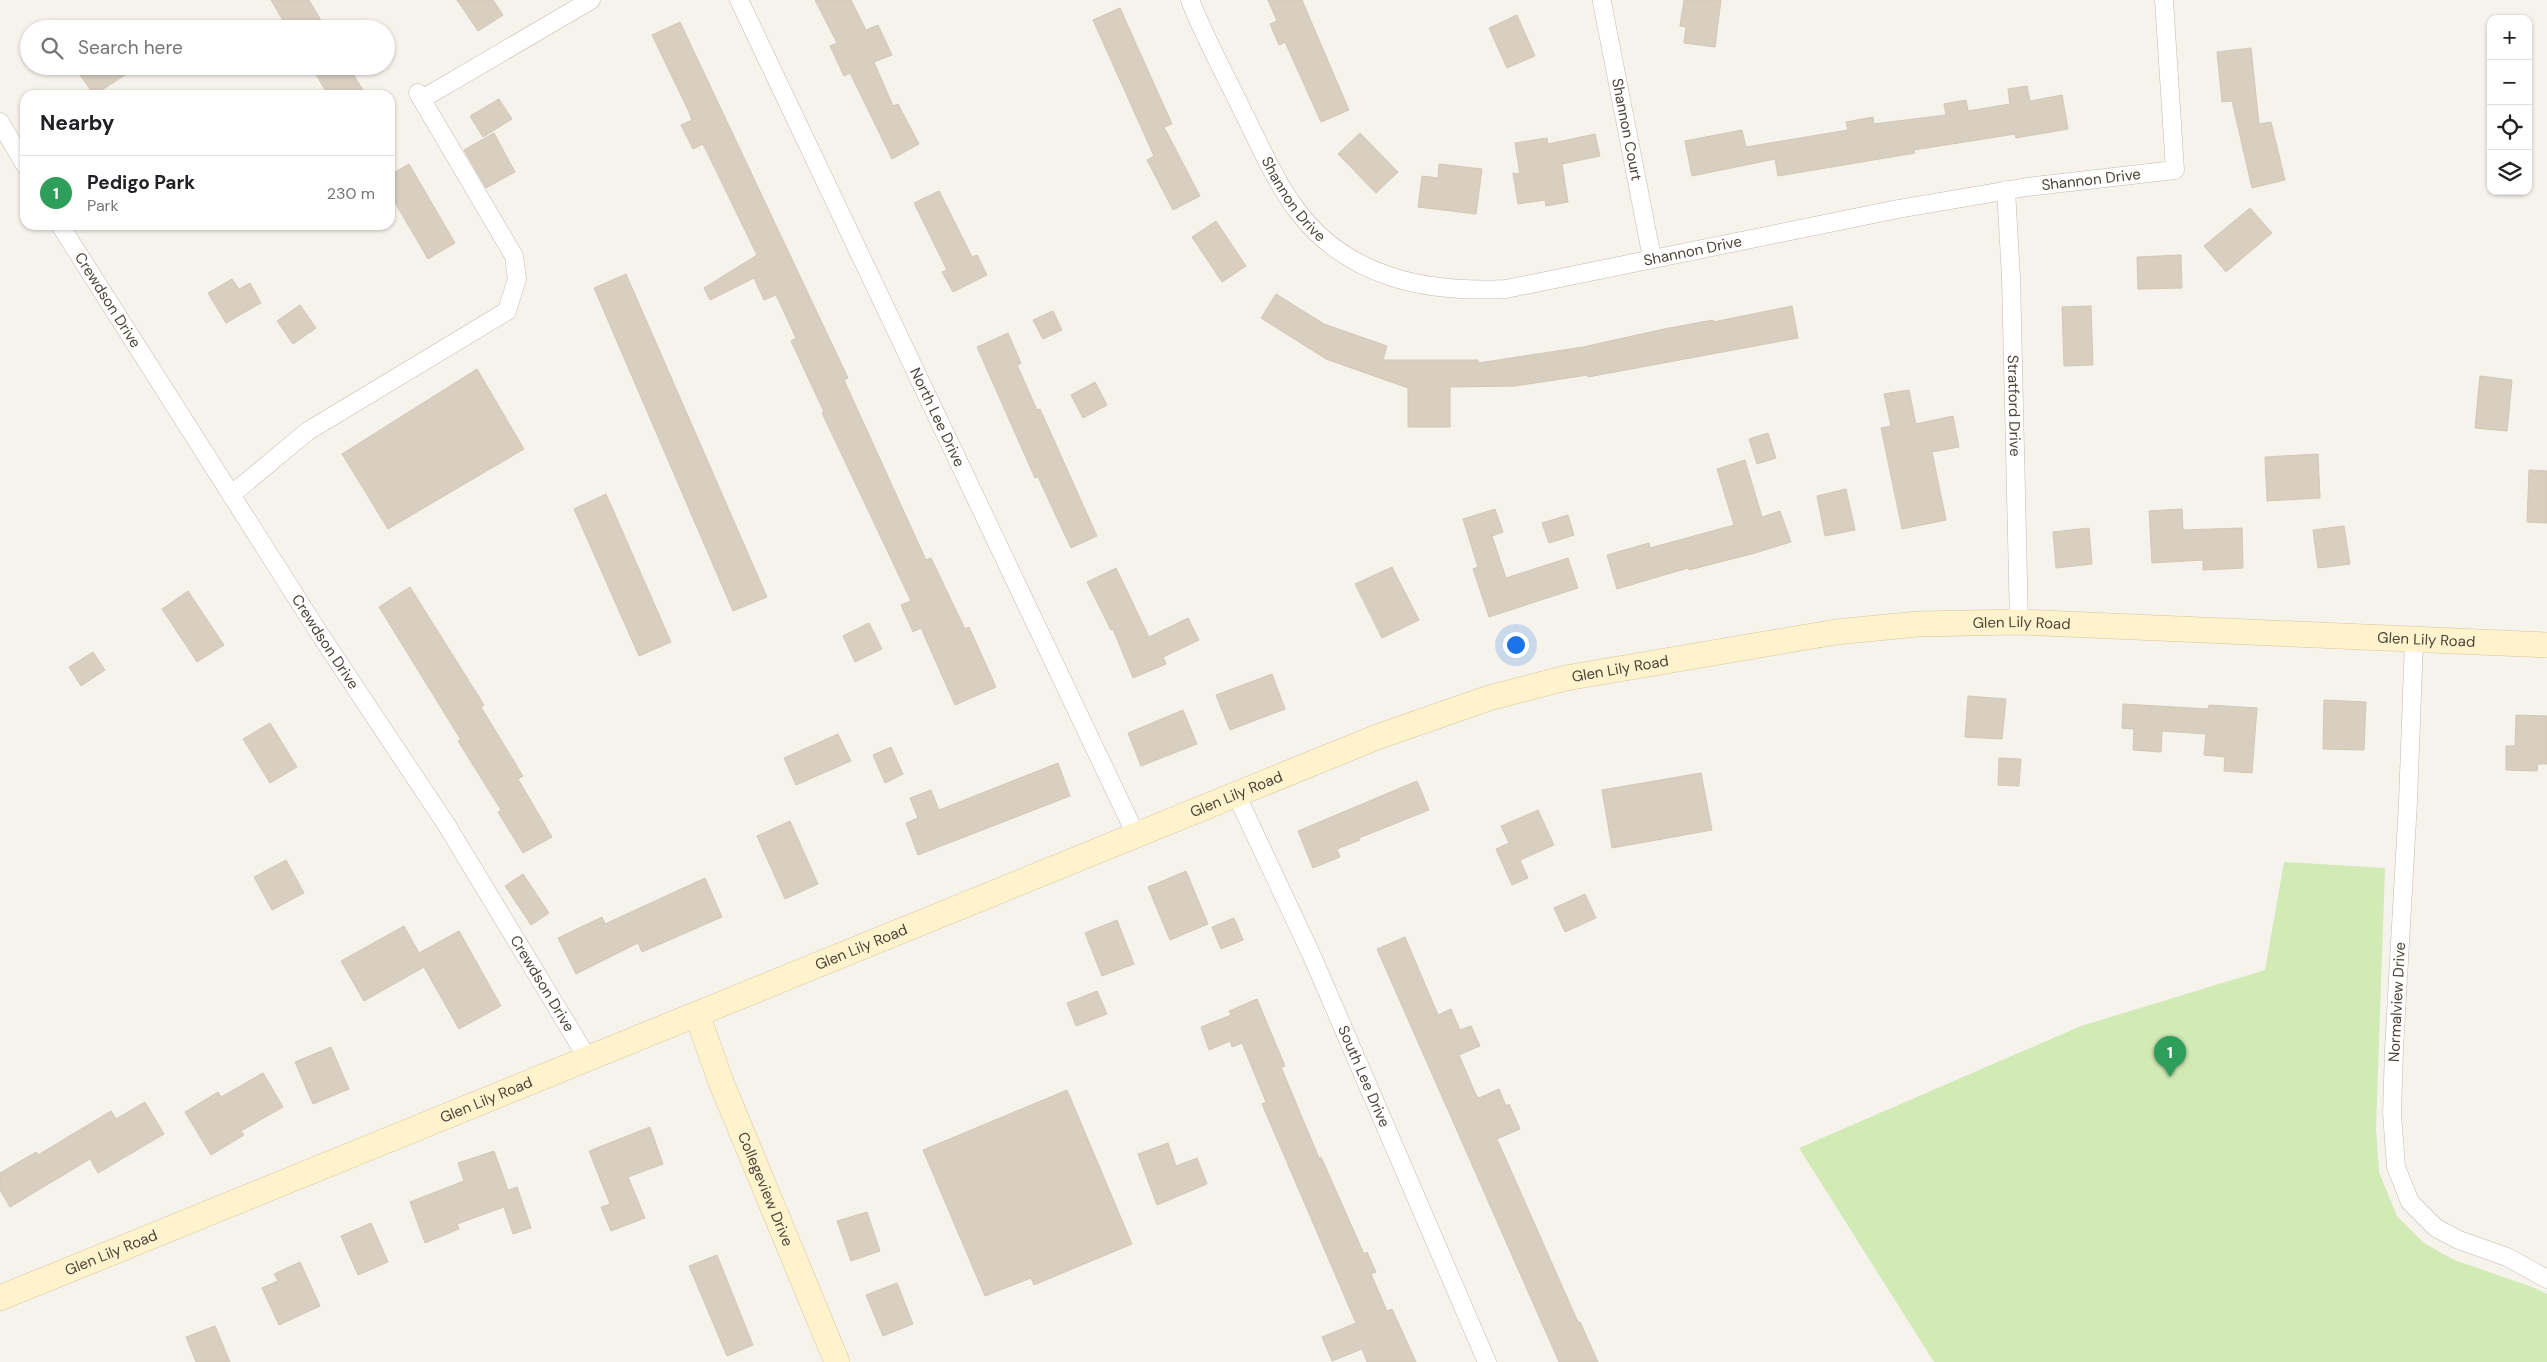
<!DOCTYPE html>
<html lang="en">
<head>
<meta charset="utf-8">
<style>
  body { margin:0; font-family:"DM Sans",sans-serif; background:#f6f6f6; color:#202124 }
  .controls { position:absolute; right:15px; top:15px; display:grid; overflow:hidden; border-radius:10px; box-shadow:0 1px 4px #0004 }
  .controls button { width:45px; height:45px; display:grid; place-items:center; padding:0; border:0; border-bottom:1px solid #e0e0e0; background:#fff; color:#202124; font:25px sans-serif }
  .you { position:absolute; left:1515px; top:644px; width:18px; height:18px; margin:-12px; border:4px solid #fff; border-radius:50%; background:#1a73e8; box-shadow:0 0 0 8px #1a73e833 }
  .badge { display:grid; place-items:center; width:32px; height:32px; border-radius:50%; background:#7c3aed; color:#fff; font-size:16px; font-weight:700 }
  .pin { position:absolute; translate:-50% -41px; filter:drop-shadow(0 1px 2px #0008) }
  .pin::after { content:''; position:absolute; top:26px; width:18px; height:15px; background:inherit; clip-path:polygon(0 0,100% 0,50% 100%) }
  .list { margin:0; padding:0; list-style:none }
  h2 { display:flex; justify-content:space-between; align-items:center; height:65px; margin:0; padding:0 20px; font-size:21px }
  h2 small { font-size:16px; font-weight:400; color:#757577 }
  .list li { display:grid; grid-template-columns:32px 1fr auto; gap:15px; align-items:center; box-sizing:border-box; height:75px; padding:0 20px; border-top:1px solid #e0e0e0 }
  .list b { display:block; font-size:19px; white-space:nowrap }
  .list p { margin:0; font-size:16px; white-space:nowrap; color:#757577 }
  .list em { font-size:16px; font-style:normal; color:#757577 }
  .icon { flex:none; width:28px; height:28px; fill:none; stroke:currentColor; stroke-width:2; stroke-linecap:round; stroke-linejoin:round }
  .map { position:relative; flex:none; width:2547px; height:1362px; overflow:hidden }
  .search { position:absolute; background:#fff; box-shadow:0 1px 4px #0004; left:20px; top:20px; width:375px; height:55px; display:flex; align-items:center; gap:12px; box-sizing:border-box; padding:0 18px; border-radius:28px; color:#757577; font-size:19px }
  .panel { position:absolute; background:#fff; box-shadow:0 1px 4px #0004; left:20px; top:90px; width:375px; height:140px; border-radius:15px }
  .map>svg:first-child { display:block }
  .green { fill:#d2eab5 }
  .building { fill:#d8cfc1; stroke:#d3c7b4 }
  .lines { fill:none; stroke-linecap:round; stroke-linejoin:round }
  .street-casing { stroke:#c2bbae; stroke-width:19 }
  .secondary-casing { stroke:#d6c79b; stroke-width:26 }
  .street { stroke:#fff; stroke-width:18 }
  .secondary { stroke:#fff3cd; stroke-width:25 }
  .labels { text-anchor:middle; stroke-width:5; stroke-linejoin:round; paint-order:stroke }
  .street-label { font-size:15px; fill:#4b4439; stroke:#fff }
</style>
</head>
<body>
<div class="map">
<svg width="2547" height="1362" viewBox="0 0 2547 1362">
  <rect width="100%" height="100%" fill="#f6f3ec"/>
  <!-- green -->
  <path class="green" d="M 2284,862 L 2385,868 L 2376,1129 L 2379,1172 L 2397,1216 L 2424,1243 L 2452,1259 L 2532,1287 L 2547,1294 L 2547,1362 L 1934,1362 L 1799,1148 L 2081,1026 L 2265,970 Z"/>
  <!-- building -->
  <g class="building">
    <path d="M 271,0 L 309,0 L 326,29 L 288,29 Z"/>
    <path d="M 457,0 L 493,0 L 503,15 L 478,31 Z"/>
    <path d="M 815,0 L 851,0 L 866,30 L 878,25 L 892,55 L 874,62 L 893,106 L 898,104 L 919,144 L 892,159 L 850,73 L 844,76 L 830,46 L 837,43 Z"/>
    <path d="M 1268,0 L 1302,0 L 1349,110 L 1321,122 L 1285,42 L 1279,45 L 1270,24 L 1277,21 Z"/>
    <path d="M 1684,0 L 1721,0 L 1715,47 L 1684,43 L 1686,27 L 1680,26 Z"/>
    <path d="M 1120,8 L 1172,124 L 1164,127 L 1200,196 L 1173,210 L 1147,160 L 1154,156 L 1093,20 Z"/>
    <path d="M 1517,15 L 1535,56 L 1507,68 L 1489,28 Z"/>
    <path d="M 680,22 L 848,378 L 844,380 L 926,560 L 931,558 L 965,629 L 969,627 L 996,687 L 955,705 L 921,628 L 913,632 L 901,605 L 911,601 L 822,413 L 824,412 L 791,341 L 796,338 L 776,295 L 764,300 L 754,278 L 710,300 L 704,288 L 757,255 L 703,144 L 693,149 L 681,125 L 692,120 L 689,112 L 652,35 Z"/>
    <path d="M 2251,48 L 2259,124 L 2271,122 L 2285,180 L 2252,188 L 2232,101 L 2222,102 L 2217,52 Z"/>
    <path d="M 74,66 L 139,66 L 94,95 Z"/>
    <path d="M 311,66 L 348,66 L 366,95 L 328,95 Z"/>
    <path d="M 2027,86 L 2030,101 L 2062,95 L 2068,129 L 2016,138 L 2015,134 L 1914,150 L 1915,153 L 1778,176 L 1775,159 L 1692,176 L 1685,141 L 1742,130 L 1746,147 L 1848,130 L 1846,122 L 1873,117 L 1874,124 L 1946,115 L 1944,104 L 1966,100 L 1968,111 L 2010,104 L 2008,89 Z"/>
    <path d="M 499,99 L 512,119 L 483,137 L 470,116 Z"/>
    <path d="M 494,133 L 515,172 L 486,188 L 464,150 Z"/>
    <path d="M 1360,133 L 1398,172 L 1376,193 L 1338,154 Z"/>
    <path d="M 1595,134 L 1600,156 L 1562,164 L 1568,202 L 1546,206 L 1545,200 L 1518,204 L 1513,173 L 1520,174 L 1515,143 L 1547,138 L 1548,144 Z"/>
    <path d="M 409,164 L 455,243 L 428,259 L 390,194 L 390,175 Z"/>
    <path d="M 1439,164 L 1482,169 L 1476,214 L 1418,207 L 1422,176 L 1438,178 Z"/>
    <path d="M 939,191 L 972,257 L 977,255 L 987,275 L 953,292 L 942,272 L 947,270 L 914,203 Z"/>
    <path d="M 2250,208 L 2272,233 L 2226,272 L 2204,246 Z"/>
    <path d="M 1216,221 L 1246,266 L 1222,282 L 1192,237 Z"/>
    <path d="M 2181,255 L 2182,288 L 2138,289 L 2137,257 Z"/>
    <path d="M 626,274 L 767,597 L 733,611 L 594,288 Z"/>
    <path d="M 232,279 L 239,289 L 250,283 L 261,303 L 226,323 L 208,293 Z"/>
    <path d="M 1276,294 L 1324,324 L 1387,346 L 1383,360 L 1478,360 L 1478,363 L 1583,347 L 1664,329 L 1713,320 L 1713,322 L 1792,306 L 1798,338 L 1588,377 L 1588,375 L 1515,386 L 1450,387 L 1450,427 L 1408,427 L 1408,388 L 1326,359 L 1261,318 Z"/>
    <path d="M 300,305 L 316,328 L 293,344 L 277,321 Z"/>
    <path d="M 2091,306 L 2093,365 L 2064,366 L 2062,307 Z"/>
    <path d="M 1053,311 L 1062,330 L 1043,339 L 1033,320 Z"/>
    <path d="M 1008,333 L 1021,363 L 1017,365 L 1037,410 L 1040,409 L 1097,536 L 1071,548 L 1038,477 L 1035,478 L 977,347 Z"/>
    <path d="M 477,369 L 524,449 L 388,529 L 342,454 Z"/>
    <path d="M 2480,376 L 2512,380 L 2507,431 L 2475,428 Z"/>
    <path d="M 1095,382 L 1107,405 L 1083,418 L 1071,395 Z"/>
    <path d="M 1909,390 L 1916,424 L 1953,416 L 1959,447 L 1932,452 L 1946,520 L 1902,529 L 1881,428 L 1891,426 L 1884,394 Z"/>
    <path d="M 1768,433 L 1776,458 L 1757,464 L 1749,439 Z"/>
    <path d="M 2318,454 L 2320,498 L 2267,501 L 2265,457 Z"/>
    <path d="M 1745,460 L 1762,517 L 1780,511 L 1791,542 L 1755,553 L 1689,570 L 1688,568 L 1617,589 L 1607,555 L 1649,543 L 1650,548 L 1734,525 L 1717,469 Z"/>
    <path d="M 2529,470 L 2547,471 L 2547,523 L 2527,522 Z"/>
    <path d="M 1846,489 L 1855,530 L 1825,536 L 1817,496 Z"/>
    <path d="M 606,494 L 671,642 L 639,656 L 574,509 Z"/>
    <path d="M 1495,509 L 1503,532 L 1492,536 L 1506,578 L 1568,558 L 1578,588 L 1489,617 L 1473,569 L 1478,567 L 1463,519 Z"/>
    <path d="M 2182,509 L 2183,530 L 2242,528 L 2243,568 L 2203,570 L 2203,560 L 2152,563 L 2149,511 Z"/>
    <path d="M 1568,515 L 1574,535 L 1549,543 L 1542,523 Z"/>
    <path d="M 2344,526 L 2350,564 L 2318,568 L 2313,530 Z"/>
    <path d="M 2089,528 L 2092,564 L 2056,568 L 2053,532 Z"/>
    <path d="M 1392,567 L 1419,620 L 1382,638 L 1355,584 Z"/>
    <path d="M 1116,568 L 1149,637 L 1188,618 L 1199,640 L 1163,657 L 1166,664 L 1133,678 L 1113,629 L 1111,630 L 1087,582 Z"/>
    <path d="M 410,587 L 484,705 L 481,707 L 523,776 L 518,779 L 552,837 L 523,853 L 498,812 L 501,810 L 458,741 L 461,740 L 379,607 Z"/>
    <path d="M 188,591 L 224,645 L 197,662 L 162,609 Z"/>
    <path d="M 869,623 L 882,649 L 855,662 L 843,636 Z"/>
    <path d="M 93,652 L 105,670 L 81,686 L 69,667 Z"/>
    <path d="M 1272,674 L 1285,709 L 1230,730 L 1216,695 Z"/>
    <path d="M 1968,696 L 2006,699 L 2002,739 L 1965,737 Z"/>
    <path d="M 2324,700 L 2366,702 L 2364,750 L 2323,749 Z"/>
    <path d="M 2123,704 L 2208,709 L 2209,705 L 2257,708 L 2252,773 L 2224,771 L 2225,757 L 2204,755 L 2206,734 L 2162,731 L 2161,752 L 2133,750 L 2134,729 L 2122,728 Z"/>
    <path d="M 1183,710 L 1197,744 L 1141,766 L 1128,733 Z"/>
    <path d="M 2516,715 L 2547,716 L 2547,764 L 2538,764 L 2537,771 L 2506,770 L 2506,746 L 2515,746 Z"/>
    <path d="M 270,723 L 297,767 L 270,783 L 243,739 Z"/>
    <path d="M 838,734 L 851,761 L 796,785 L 784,758 Z"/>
    <path d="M 891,747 L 903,774 L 885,783 L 873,755 Z"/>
    <path d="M 1999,758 L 2021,759 L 2019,786 L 1998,785 Z"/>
    <path d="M 1058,763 L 1070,796 L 918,855 L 906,823 L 918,818 L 910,798 L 931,790 L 939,810 Z"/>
    <path d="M 1701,773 L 1712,830 L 1612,848 L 1602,790 Z"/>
    <path d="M 1417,781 L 1429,810 L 1359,838 L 1360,840 L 1337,849 L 1340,857 L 1313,868 L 1298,831 Z"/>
    <path d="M 1538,810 L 1554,845 L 1520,860 L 1528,878 L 1512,885 L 1496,849 L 1509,843 L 1501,826 Z"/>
    <path d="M 790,821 L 818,884 L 785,899 L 757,836 Z"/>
    <path d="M 286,860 L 304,893 L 272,910 L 254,877 Z"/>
    <path d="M 1186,871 L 1208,924 L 1170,940 L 1148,887 Z"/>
    <path d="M 523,874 L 549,913 L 531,925 L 505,886 Z"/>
    <path d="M 705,878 L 722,917 L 642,952 L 638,943 L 576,974 L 558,938 L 602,917 L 605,924 Z"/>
    <path d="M 1585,894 L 1596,918 L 1565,932 L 1554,908 Z"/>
    <path d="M 1234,918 L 1243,940 L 1221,949 L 1212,927 Z"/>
    <path d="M 1117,920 L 1134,964 L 1102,976 L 1085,933 Z"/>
    <path d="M 404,926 L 419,953 L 459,931 L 501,1006 L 459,1029 L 424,967 L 364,1001 L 341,961 Z"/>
    <path d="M 1405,937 L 1438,1015 L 1451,1009 L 1460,1030 L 1471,1026 L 1480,1046 L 1459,1055 L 1476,1095 L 1479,1098 L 1499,1089 L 1506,1106 L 1509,1104 L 1520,1129 L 1497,1139 L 1578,1322 L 1580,1322 L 1598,1362 L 1559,1362 L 1377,949 Z"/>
    <path d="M 1097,991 L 1107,1014 L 1076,1026 L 1067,1003 Z"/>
    <path d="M 1257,999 L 1285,1066 L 1281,1067 L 1319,1158 L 1321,1157 L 1364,1254 L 1367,1252 L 1376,1272 L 1371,1274 L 1387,1311 L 1392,1309 L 1416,1362 L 1367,1362 L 1362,1349 L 1332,1361 L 1322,1337 L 1356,1323 L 1262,1104 L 1266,1102 L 1242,1043 L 1232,1047 L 1230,1041 L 1209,1050 L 1201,1027 L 1231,1015 L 1229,1011 Z"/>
    <path d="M 331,1047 L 349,1089 L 313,1104 L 295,1062 Z"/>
    <path d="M 263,1073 L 283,1107 L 241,1131 L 244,1135 L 211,1155 L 185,1112 L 218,1092 L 221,1097 Z"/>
    <path d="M 1067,1090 L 1132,1244 L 1034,1285 L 1031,1278 L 985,1296 L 923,1150 Z"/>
    <path d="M 145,1102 L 164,1134 L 98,1173 L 90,1159 L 10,1207 L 0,1190 L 0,1173 L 36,1152 L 38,1155 L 111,1111 L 116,1119 Z"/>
    <path d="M 650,1127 L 663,1164 L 628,1177 L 645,1218 L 611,1231 L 601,1207 L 610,1204 L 589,1151 Z"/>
    <path d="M 1168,1143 L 1176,1166 L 1197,1158 L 1207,1184 L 1157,1205 L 1138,1154 Z"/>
    <path d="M 494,1151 L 508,1190 L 517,1187 L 531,1228 L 513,1234 L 504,1207 L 457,1224 L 459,1229 L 425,1243 L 410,1202 L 464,1181 L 458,1163 Z"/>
    <path d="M 867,1212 L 880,1251 L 851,1261 L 837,1221 Z"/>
    <path d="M 371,1223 L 388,1262 L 358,1275 L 341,1236 Z"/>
    <path d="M 717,1255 L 753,1345 L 727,1356 L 689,1266 Z"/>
    <path d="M 300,1262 L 320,1306 L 279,1325 L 262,1288 L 278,1281 L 274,1274 Z"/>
    <path d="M 897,1283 L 913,1324 L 883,1336 L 866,1295 Z"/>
    <path d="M 215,1326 L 230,1362 L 196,1362 L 186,1337 Z"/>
  </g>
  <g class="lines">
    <defs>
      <g id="street">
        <path id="s1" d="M 739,0 L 1136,835"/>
        <path id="s2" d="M 1190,0 C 1206,41 1228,80 1247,120 C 1262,150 1276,182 1296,209 C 1347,278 1426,293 1506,289 L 1898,209 L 2027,187 L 2175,170 L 2164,0"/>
        <path id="s3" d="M 1602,2 L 1652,258"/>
        <path d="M 422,99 L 591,0"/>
        <path d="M 0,122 L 25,165"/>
        <path id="s4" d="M 2006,190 L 2011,277 L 2019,622"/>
        <path id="s5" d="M 60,225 L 319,633 L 446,824 L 588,1059"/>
        <path d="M 231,495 L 308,431 L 507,311 L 517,279 L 514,256 L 418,93"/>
        <path d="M 2414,641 L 2408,802 L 2394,1049 L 2392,1113 L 2396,1167 L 2410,1202 L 2436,1228 L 2459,1240 L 2507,1257 L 2547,1279"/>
        <path id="s6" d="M 1236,794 L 1312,956 L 1487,1362"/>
      </g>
      <g id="secondary">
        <path id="s7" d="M 697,1014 L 721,1082 L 837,1362"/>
        <path id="s8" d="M 0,1298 L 1377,737 L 1489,698 L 1566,678 L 1836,632 L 1918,624 L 2019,622 L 2547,645"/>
      </g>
    </defs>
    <!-- street casing -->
    <use href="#street" class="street-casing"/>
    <!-- secondary casing -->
    <use href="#secondary" class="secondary-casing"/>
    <!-- street -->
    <use href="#street" class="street"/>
    <!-- secondary -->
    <use href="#secondary" class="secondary"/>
  </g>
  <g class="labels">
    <!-- street labels -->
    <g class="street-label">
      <text dy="5" stroke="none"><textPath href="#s3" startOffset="130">Shannon Court</textPath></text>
      <text dy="5" stroke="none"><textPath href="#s2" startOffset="1065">Shannon Drive</textPath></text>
      <text dy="5" stroke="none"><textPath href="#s2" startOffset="225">Shannon Drive</textPath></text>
      <text dy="5" stroke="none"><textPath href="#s2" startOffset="660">Shannon Drive</textPath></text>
      <text dy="5" stroke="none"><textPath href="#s5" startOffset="89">Crewdson Drive</textPath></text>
      <text dy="5" stroke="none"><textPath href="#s4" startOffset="216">Stratford Drive</textPath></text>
      <text dy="5" stroke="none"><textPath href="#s1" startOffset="462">North Lee Drive</textPath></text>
      <text dy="5" stroke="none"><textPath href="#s8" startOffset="2145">Glen Lily Road</textPath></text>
      <text dy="5" stroke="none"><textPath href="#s5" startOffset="494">Crewdson Drive</textPath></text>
      <text dy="5" stroke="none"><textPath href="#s8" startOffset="2550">Glen Lily Road</textPath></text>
      <text dy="5" stroke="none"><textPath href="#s8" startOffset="1740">Glen Lily Road</textPath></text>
      <text dy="5" stroke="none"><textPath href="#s8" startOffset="1335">Glen Lily Road</textPath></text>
      <text dy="5" stroke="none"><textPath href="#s8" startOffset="930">Glen Lily Road</textPath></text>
      <text dy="5" stroke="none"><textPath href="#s5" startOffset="899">Crewdson Drive</textPath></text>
      <text transform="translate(2397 1002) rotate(-87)" y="5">Normalview Drive</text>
      <text dy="5" stroke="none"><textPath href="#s6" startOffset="310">South Lee Drive</textPath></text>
      <text dy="5" stroke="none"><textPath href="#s8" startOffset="525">Glen Lily Road</textPath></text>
      <text dy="5" stroke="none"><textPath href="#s7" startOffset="188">Collegeview Drive</textPath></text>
      <text dy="5" stroke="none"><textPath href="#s8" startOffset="120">Glen Lily Road</textPath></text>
    </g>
  </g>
</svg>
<div class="controls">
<button>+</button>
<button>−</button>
<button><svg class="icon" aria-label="locate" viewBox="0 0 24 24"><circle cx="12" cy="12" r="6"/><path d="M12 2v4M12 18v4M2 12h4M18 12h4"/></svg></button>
<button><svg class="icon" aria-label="layers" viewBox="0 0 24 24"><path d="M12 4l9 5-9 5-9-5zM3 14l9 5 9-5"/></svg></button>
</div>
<div class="you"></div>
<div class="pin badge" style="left:2170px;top:1077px;background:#2e9e5b">1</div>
<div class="search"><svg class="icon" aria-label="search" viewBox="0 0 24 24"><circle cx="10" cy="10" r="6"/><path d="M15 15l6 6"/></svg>Search here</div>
<section class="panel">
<h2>Nearby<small></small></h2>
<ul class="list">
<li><span class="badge" style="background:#2e9e5b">1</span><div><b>Pedigo Park</b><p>Park</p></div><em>230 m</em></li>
</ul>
</section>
</div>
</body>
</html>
